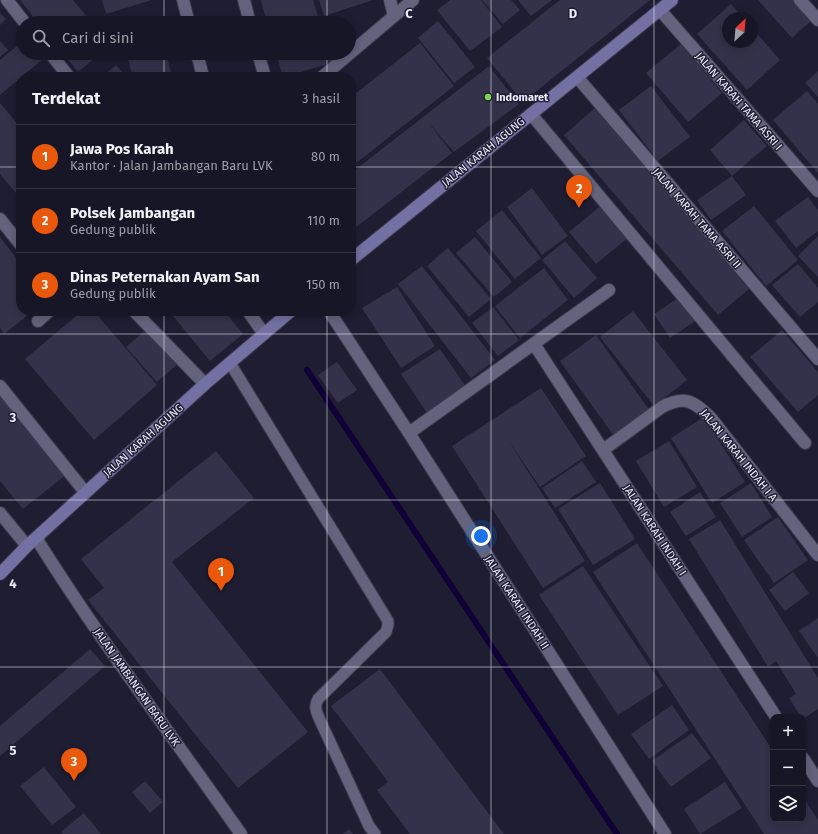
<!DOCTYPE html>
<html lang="id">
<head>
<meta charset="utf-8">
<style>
  body { margin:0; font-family:"Fira Sans",sans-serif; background:#1f1f2e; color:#f1f3f6 }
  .controls { position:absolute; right:12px; bottom:12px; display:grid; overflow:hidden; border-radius:8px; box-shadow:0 2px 10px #0003 }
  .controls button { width:36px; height:36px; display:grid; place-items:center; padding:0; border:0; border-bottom:1px solid #353543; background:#161626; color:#f1f3f6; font:20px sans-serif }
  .compass { position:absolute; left:722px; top:12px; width:36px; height:36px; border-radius:50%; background:#161626; box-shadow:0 2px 10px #0003; rotate:26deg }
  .you { position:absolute; left:481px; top:536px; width:14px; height:14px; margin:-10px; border:3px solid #fff; border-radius:50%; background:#1a73e8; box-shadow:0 0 0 6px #1a73e833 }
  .badge { display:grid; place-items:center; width:26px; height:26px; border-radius:50%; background:#ea580c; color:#fff; font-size:13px; font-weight:700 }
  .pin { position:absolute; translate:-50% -33px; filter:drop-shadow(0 1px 2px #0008) }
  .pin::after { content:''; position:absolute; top:21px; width:14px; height:12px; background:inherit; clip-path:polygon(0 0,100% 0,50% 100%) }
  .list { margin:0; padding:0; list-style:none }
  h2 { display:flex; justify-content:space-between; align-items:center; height:52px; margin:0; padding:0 16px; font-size:17px }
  h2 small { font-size:13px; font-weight:400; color:#9e9fa7 }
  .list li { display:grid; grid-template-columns:26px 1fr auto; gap:12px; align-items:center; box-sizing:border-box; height:64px; padding:0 16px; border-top:1px solid #353543 }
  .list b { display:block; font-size:15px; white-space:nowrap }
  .list p { margin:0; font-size:13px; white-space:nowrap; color:#9e9fa7 }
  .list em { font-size:13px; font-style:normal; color:#9e9fa7 }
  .icon { flex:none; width:22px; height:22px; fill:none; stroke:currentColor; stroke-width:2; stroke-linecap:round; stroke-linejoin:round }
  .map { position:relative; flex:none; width:818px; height:834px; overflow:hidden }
  .search { position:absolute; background:#161626; box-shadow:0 2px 10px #0003; left:16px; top:16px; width:340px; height:44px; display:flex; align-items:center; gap:10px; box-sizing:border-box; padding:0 14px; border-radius:22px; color:#9e9fa7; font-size:15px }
  .panel { position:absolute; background:#161626; box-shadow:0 2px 10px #0003; left:16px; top:72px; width:340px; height:244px; border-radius:16px }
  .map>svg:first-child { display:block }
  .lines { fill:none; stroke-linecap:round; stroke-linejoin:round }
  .stream { stroke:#0f0035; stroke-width:6 }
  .building { fill:#33324a }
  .lane-casing { stroke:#3b394c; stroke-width:13 }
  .street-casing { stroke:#3b394c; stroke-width:14 }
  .secondary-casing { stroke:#3b394c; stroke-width:14 }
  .lane { stroke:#63637d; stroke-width:11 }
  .street { stroke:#63637d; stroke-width:12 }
  .secondary { stroke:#7371a3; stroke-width:12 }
  .grid { fill:none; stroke:#eeeefe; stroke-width:1; stroke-opacity:0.55 }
  .poi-dot { fill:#81d050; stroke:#1e1d32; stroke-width:1.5 }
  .labels { text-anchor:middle; stroke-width:3; stroke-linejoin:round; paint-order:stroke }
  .poi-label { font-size:11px; font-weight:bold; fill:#eeeefe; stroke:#1e1d32; text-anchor:start }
  .street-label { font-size:11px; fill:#eeeefe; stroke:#1e1d32 }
  .grid-label { font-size:13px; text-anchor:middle; font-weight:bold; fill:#eeeefe; stroke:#1e1d32; stroke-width:3; stroke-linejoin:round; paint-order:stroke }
</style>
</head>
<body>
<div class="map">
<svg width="818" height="834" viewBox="0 0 818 834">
  <rect width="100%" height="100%" fill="#1e1d32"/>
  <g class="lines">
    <!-- stream -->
    <path class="stream" d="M 307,370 L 617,834"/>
  </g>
  <!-- building -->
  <g class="building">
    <path d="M 20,0 L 73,0 L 92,23 L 38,23 Z"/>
    <path d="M 102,0 L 152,0 L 106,14 Z"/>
    <path d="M 261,0 L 313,0 L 320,23 L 267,23 Z"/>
    <path d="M 319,0 L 373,0 L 324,16 Z"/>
    <path d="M 450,0 L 481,0 L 502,27 L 470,51 L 437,10 Z"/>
    <path d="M 482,0 L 511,0 L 520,10 L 503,24 Z"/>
    <path d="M 518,0 L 552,0 L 531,16 Z"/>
    <path d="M 560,0 L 650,0 L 523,102 L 487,58 Z"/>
    <path d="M 758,0 L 795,0 L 812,20 L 792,38 Z"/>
    <path d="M 731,4 L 743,18 L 728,18 L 728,42 L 752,42 L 752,28 L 780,60 L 747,90 L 697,34 Z"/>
    <path d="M 0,13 L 6,19 L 0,25 Z"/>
    <path d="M 438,21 L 475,67 L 454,83 L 418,38 Z"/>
    <path d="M 0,41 L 8,50 L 0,57 Z"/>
    <path d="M 23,41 L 23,53 L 39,53 L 44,58 L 0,95 L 0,60 Z"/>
    <path d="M 420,43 L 454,86 L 351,167 L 351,97 Z"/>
    <path d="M 681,44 L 722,93 L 688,122 L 646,73 Z"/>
    <path d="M 63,53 L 101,53 L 78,72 Z"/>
    <path d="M 127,53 L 166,53 L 172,77 L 135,77 L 131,71 Z"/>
    <path d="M 276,53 L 329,53 L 332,63 L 283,77 Z"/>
    <path d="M 116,65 L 127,77 L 102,77 Z"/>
    <path d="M 489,66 L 519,104 L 454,152 L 428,122 L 452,153 L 351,231 L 351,173 Z"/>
    <path d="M 818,71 L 818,97 L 805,83 Z"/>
    <path d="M 651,86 L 690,137 L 658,161 L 619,110 Z"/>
    <path d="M 807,91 L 818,104 L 818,173 L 773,120 Z"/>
    <path d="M 0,103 L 21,128 L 21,199 L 0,174 Z"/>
    <path d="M 595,108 L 749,289 L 718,315 L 564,135 Z"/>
    <path d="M 744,120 L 767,146 L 732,176 L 710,150 Z"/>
    <path d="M 732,176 L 746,195 L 711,220 L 697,200 Z"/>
    <path d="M 532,188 L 568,236 L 542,255 L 507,207 Z"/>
    <path d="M 808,197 L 818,210 L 818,231 L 796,248 L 775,221 Z"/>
    <path d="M 603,204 L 630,236 L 596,264 L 569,232 Z"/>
    <path d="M 754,206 L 798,260 L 766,286 L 722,231 Z"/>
    <path d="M 502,210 L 541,258 L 515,279 L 476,231 Z"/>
    <path d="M 818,236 L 818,277 L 798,256 Z"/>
    <path d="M 0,237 L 21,264 L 21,311 L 33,311 L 4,334 L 0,328 Z"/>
    <path d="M 475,237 L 512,282 L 494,297 L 456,253 Z"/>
    <path d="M 565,241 L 597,278 L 574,298 L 542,260 Z"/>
    <path d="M 448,248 L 491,299 L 469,317 L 427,266 Z"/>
    <path d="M 798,264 L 818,288 L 818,302 L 800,317 L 772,285 Z"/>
    <path d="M 422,266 L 495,360 L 471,378 L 398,284 Z"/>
    <path d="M 544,268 L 568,300 L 520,338 L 495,306 Z"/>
    <path d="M 397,287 L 435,346 L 401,368 L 362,308 Z"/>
    <path d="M 681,296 L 697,320 L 670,338 L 654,314 Z"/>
    <path d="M 493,307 L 519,340 L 498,356 L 472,323 Z"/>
    <path d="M 82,311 L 94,311 L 157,385 L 94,440 L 25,359 Z"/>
    <path d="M 169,311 L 224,311 L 243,334 L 210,361 Z"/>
    <path d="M 633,311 L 687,380 L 654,406 L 600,337 Z"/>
    <path d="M 148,328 L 179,363 L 157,382 L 126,347 Z"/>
    <path d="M 782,330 L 818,372 L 818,395 L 798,412 L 750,357 Z"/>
    <path d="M 596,335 L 650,411 L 614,436 L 560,361 Z"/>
    <path d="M 440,349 L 466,387 L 427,413 L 401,374 Z"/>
    <path d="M 337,362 L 357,390 L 338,403 L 318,375 Z"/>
    <path d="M 541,388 L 586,456 L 540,487 L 508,440 L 585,561 L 543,588 L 452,446 Z"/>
    <path d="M 0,390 L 68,473 L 23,509 L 0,481 Z"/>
    <path d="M 704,417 L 745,482 L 712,503 L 671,438 Z"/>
    <path d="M 669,441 L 697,487 L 664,507 L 636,461 Z"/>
    <path d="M 216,451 L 254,498 L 172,562 L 308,732 L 238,788 L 88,600 L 104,588 L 81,559 Z"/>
    <path d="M 582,461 L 596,482 L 555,508 L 542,488 Z"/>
    <path d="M 600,483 L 635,539 L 593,565 L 558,509 Z"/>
    <path d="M 751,483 L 772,517 L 742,537 L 720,503 Z"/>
    <path d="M 700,492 L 716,517 L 686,536 L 670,512 Z"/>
    <path d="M 778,517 L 808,560 L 774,583 L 744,540 Z"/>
    <path d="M 720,520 L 818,678 L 818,709 L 803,719 L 803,717 L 801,717 L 789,698 L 796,694 L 776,661 L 768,667 L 689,539 Z"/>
    <path d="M 637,543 L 773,751 L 773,819 L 803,819 L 803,797 L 818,820 L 818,834 L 764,834 L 593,572 Z"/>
    <path d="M 583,566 L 663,686 L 618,715 L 539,595 Z"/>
    <path d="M 793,572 L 809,593 L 785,611 L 769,590 Z"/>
    <path d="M 818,618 L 818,658 L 799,631 Z"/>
    <path d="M 90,649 L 105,666 L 0,756 L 0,726 Z"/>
    <path d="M 380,669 L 504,834 L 410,834 L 377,790 L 388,782 L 331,706 Z"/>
    <path d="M 672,705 L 689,730 L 649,759 L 631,734 Z"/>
    <path d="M 692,733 L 711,758 L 671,787 L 652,761 Z"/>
    <path d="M 44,767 L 76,807 L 52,825 L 20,786 Z"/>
    <path d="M 145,781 L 163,802 L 150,813 L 132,792 Z"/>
    <path d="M 725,782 L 742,808 L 700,834 L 684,809 Z"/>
    <path d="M 84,813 L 101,834 L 63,834 L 61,832 Z"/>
    <path d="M 349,829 L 353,834 L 343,834 Z"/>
  </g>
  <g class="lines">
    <defs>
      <path id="lane" d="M 230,363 L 388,621 L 388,625 L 386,632 L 318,699 C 314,706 316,711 319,718 L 369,826 L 375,834"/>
      <g id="street">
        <path d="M 7,0 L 25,23"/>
        <path d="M 183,0 L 189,23"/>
        <path d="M 244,0 L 250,23"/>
        <path d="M 390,0 L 394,16"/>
        <path d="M 800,0 L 818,20"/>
        <path d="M 660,10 L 818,191"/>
        <path d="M 50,53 L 69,77"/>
        <path d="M 197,53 L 203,77"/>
        <path d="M 258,53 L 265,77"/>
        <path d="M 322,77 L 413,0"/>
        <path d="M 577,77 L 818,359"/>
        <path d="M 531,114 L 805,443"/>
        <path d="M 0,219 L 21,245"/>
        <path d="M 134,311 L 205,384"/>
        <path d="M 248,311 L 264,334"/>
        <path d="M 329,311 L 409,433 L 665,834"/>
        <path d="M 38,321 L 49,311"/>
        <path d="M 534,344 L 776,717"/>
        <path d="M 0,386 L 85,492"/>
        <path d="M 409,433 L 609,290"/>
        <path d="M 603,450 L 662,407 C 685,395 694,401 711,418 L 818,555"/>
        <path d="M 0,513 L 27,546"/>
        <path d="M 36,538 C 100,640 172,736 241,834"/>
        <path d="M 803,758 L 818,781"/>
      </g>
      <g id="secondary">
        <path d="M 351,260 L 672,0"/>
        <path d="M 0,574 L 27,546 L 205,384 L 291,311"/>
      </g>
    </defs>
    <!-- lane casing -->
    <use href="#lane" class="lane-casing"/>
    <!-- street casing -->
    <use href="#street" class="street-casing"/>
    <!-- secondary casing -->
    <use href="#secondary" class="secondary-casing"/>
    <!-- lane -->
    <use href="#lane" class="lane"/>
    <!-- street -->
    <use href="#street" class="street"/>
    <!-- secondary -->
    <use href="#secondary" class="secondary"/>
  </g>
  <!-- grid -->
  <path class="grid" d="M 164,0 L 164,23M 327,0 L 327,23M 491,0 L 491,834M 654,0 L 654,834M 164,53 L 164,77M 327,53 L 327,77M 0,167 L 21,167M 351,167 L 818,167M 164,311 L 164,834M 327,311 L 327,834M 0,334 L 818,334M 0,500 L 818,500M 0,667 L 818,667"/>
  <!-- markers -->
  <circle class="poi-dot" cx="488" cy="97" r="4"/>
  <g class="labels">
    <!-- poi labels -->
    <g class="poi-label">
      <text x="496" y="101">Indomaret</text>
    </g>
    <!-- street labels -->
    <g class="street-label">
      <text transform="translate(739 101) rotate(49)" y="4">JALAN KARAH TAMA ASRI I</text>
      <text transform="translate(483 152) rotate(-39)" y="4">JALAN KARAH AGUNG</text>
      <text transform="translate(697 218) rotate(49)" y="4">JALAN KARAH TAMA ASRI II</text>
      <text transform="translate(143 440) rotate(-42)" y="4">JALAN KARAH AGUNG</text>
      <text transform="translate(739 455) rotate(51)" y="4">JALAN KARAH INDAH I A</text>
      <text transform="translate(655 530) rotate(57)" y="4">JALAN KARAH INDAH I</text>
      <text transform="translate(517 602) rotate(57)" y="4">JALAN KARAH INDAH II</text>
      <text transform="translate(137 687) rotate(55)" y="4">JALAN JAMBANGAN BARU LVK</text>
    </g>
  </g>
  <g class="grid-label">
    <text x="409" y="18">C</text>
    <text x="573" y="18">D</text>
    <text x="13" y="422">3</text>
    <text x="13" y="588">4</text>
    <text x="13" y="755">5</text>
  </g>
</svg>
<div class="controls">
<button>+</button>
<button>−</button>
<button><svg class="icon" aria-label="layers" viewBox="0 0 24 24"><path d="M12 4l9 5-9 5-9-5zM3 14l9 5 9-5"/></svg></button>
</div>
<svg class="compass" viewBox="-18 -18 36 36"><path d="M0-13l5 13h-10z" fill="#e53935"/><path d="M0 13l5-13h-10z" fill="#9e9fa7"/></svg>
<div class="you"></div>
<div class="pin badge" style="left:221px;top:591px">1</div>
<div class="pin badge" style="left:579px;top:208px">2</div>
<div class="pin badge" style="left:74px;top:781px">3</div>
<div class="search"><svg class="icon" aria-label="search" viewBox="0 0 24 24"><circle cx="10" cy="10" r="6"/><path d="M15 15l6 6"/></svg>Cari di sini</div>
<section class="panel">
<h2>Terdekat<small>3 hasil</small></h2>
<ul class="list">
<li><span class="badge">1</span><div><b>Jawa Pos Karah</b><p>Kantor · Jalan Jambangan Baru LVK</p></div><em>80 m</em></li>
<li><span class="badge">2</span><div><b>Polsek Jambangan</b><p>Gedung publik</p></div><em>110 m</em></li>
<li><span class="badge">3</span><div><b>Dinas Peternakan Ayam San</b><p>Gedung publik</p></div><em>150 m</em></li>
</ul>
</section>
</div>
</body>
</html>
